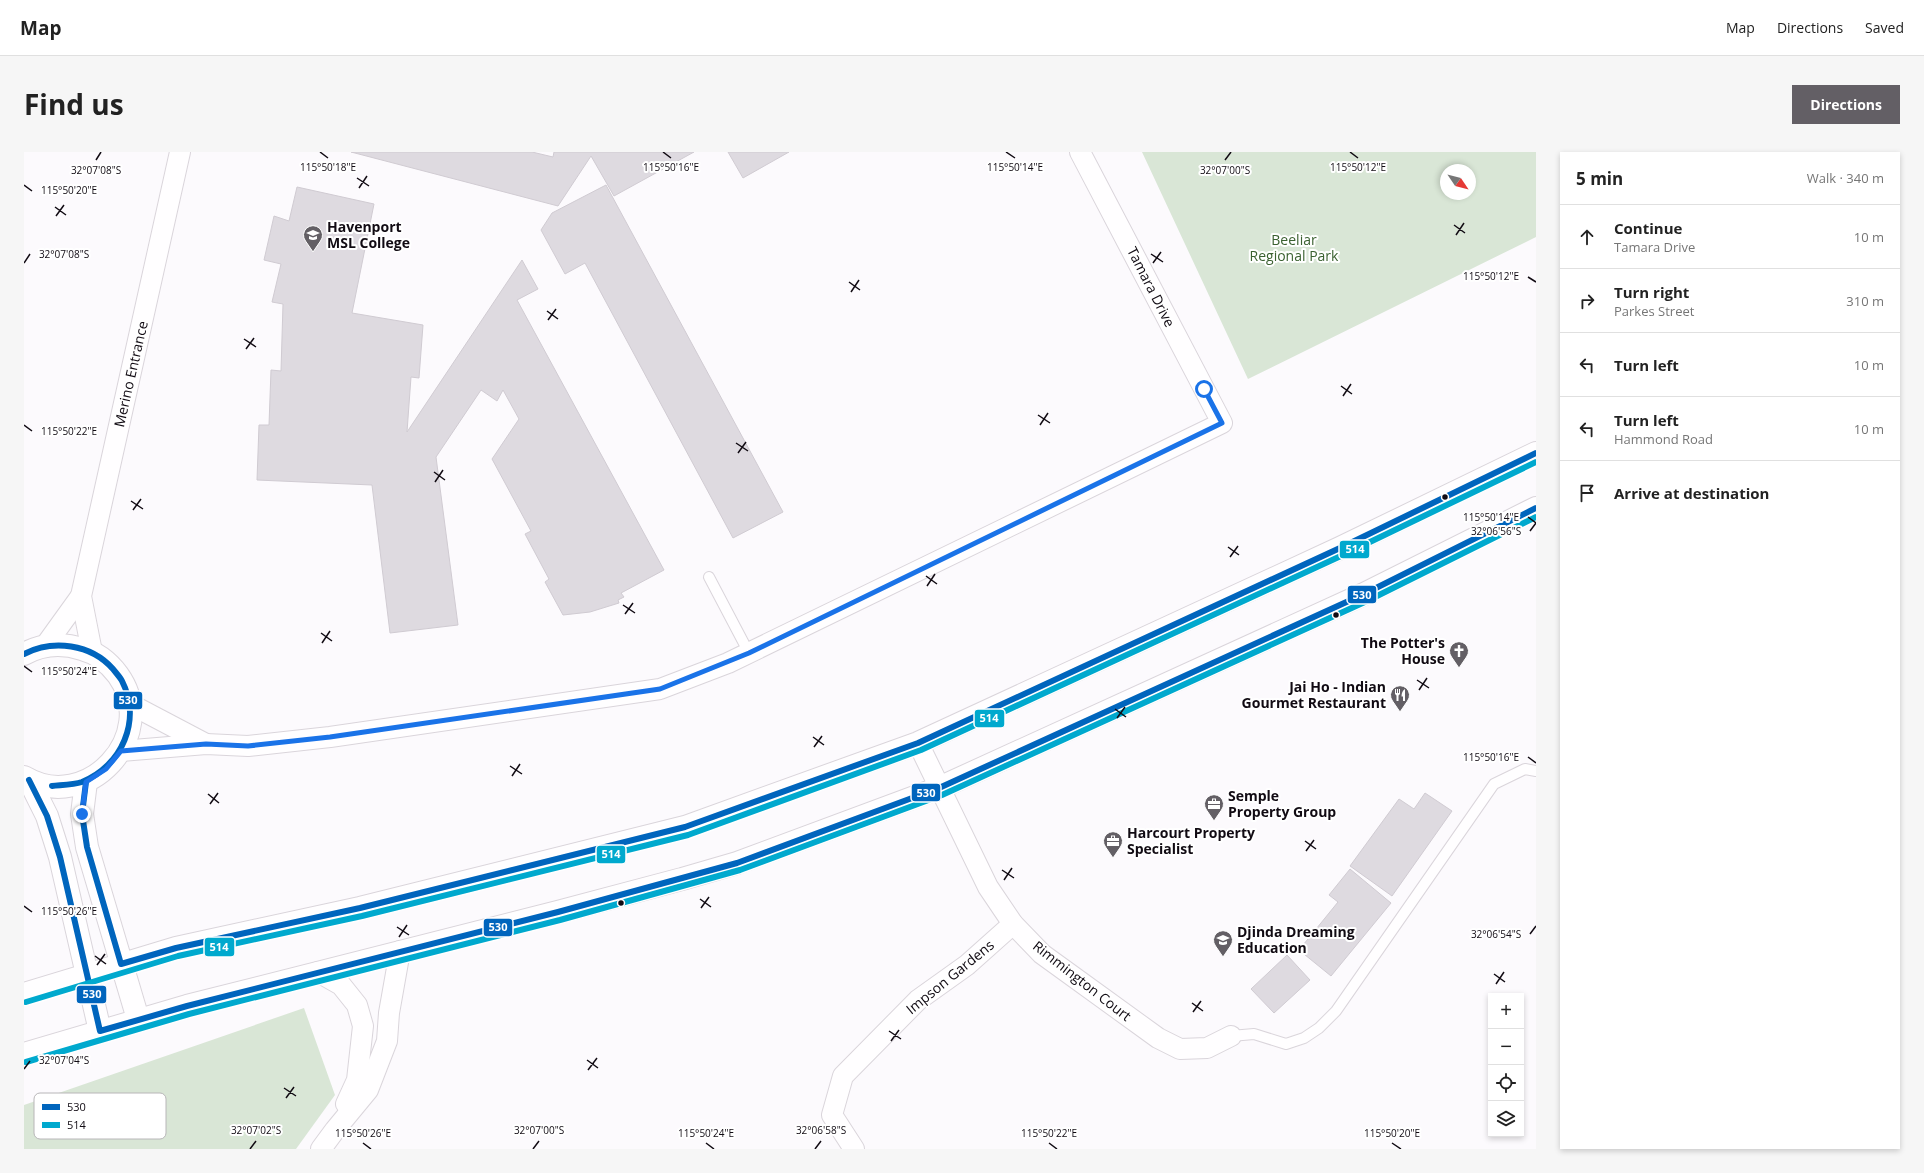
<!DOCTYPE html>
<html lang="en">
<head>
<meta charset="utf-8">
<style>
  body { margin:0; font-family:"Open Sans",sans-serif; background:#f6f6f6; color:#222 }
  .controls { position:absolute; right:12px; bottom:12px; display:grid; overflow:hidden; border-radius:0px; box-shadow:0 2px 6px #0003 }
  .controls button { width:36px; height:36px; display:grid; place-items:center; padding:0; border:0; border-bottom:1px solid #e0e0e0; background:#fff; color:#222; font:20px sans-serif }
  .compass { position:absolute; left:1416px; top:12px; width:36px; height:36px; border-radius:50%; background:#fff; box-shadow:0 2px 6px #0003; rotate:125deg }
  .stop { position:absolute; width:12px; height:12px; margin:-9px; border:3px solid #1a73e8; border-radius:50%; background:#fff }
  .stop.end { background:#1a73e8; border-color:#fff; box-shadow:0 1px 4px #0008 }
  .list { margin:0; padding:0; list-style:none }
  h2 { display:flex; justify-content:space-between; align-items:center; height:52px; margin:0; padding:0 16px; font-size:17px }
  h2 small { font-size:13px; font-weight:400; color:#767676 }
  .list li { display:grid; grid-template-columns:26px 1fr auto; gap:12px; align-items:center; box-sizing:border-box; height:64px; padding:0 16px; border-top:1px solid #e0e0e0 }
  .list b { display:block; font-size:15px; white-space:nowrap }
  .list p { margin:0; font-size:13px; white-space:nowrap; color:#767676 }
  .list em { font-size:13px; font-style:normal; color:#767676 }
  .icon { flex:none; width:22px; height:22px; fill:none; stroke:currentColor; stroke-width:2; stroke-linecap:round; stroke-linejoin:round }
  .map { position:relative; flex:none; width:1512px; height:997px; overflow:hidden; border-radius:0px }
  header { display:flex; align-items:center; gap:24px; box-sizing:border-box; height:56px; padding:0 20px; background:#fff; border-bottom:1px solid #e0e0e0 }
  header strong { font-size:19px }
  nav { display:flex; gap:22px; margin-inline-start:auto; font-size:14px }
  .intro { display:flex; align-items:center; justify-content:space-between; box-sizing:border-box; height:96px; padding:0 24px }
  h1 { margin:0; font-size:28px }
  .button { padding:10px 18px; border-radius:0px; background:#635f65; color:#fff; font-size:14px; font-weight:700 }
  main { display:flex; gap:24px; padding:0 24px }
  aside { flex:1; background:#fff; border-radius:0px; box-shadow:0 2px 6px #0003 }
  .map>svg:first-child { display:block }
  .green { fill:#d9e6d6; fill-rule:evenodd }
  .building { fill:#dedae0; stroke:#d0cbd2 }
  .lines { fill:none; stroke-linecap:round; stroke-linejoin:round }
  .service-casing { stroke:#dad5db; stroke-width:12 }
  .minor-casing { stroke:#dad5db; stroke-width:22 }
  .secondary-casing { stroke:#dad5db; stroke-width:24 }
  .primary-casing { stroke:#dad5db; stroke-width:24 }
  .service { stroke:#fffeff; stroke-width:10 }
  .minor { stroke:#fffeff; stroke-width:20 }
  .secondary { stroke:#fffeff; stroke-width:22 }
  .primary { stroke:#fffeff; stroke-width:22 }
  .bus-1-casing { stroke:#fff; stroke-width:9 }
  .bus-2-casing { stroke:#fff; stroke-width:9 }
  .bus-1 { stroke:#0065bd; stroke-width:6 }
  .bus-2 { stroke:#00a9ce; stroke-width:6 }
  .route { stroke:#1a73e8; stroke-width:5 }
  .ticks { fill:none; stroke:#110b13; stroke-width:1.5 }
  .bus-dot { fill:#110b13; stroke:#fff; stroke-width:1.5 }
  .labels { text-anchor:middle; stroke-width:4; stroke-linejoin:round; paint-order:stroke }
  .poi-label { font-size:14px; font-weight:bold; fill:#110b13; stroke:#fff; text-anchor:start }
  .park-label { font-size:14px; fill:#3b6131; stroke:#fff }
  .street-label { font-size:14px; fill:#110b13; stroke:#fff }
  .key { fill:#fff; stroke:#b8b6b8; stroke-width:1 }
  .key-label { font-size:11px; fill:#110b13 }
  .ticks-label { font-size:10px; text-anchor:middle; fill:#110b13; stroke:#fff; stroke-width:4; stroke-linejoin:round; paint-order:stroke }
  .line-badge { stroke:#fff; stroke-width:1.5 }
  .badge-label { font-size:11px; text-anchor:middle; font-weight:bold; fill:#fff }
</style>
</head>
<body>
<header>
<strong>Map</strong>
<nav><a>Map</a><a>Directions</a><a>Saved</a></nav>
</header>
<div class="intro"><h1>Find us</h1><a class="button">Directions</a></div>
<main>
<div class="map">
<svg width="1512" height="997" viewBox="0 0 1512 997">
  <rect width="100%" height="100%" fill="#fcfafd"/>
  <!-- green -->
  <g class="green">
    <path d="M 1118,0 L 1512,0 L 1512,85 L 1224,227 ZM 1422,18 L 1446,18 L 1446,42 L 1422,42 Z"/>
    <path d="M 280,856 L 311,943 L 272,997 L 0,997 L 0,953 Z"/>
  </g>
  <!-- building -->
  <g class="building">
    <path d="M 327,0 L 508,0 L 529,5 L 530,0 L 670,0 L 590,44 L 567,4 L 534,54 Z"/>
    <path d="M 704,0 L 765,0 L 719,26 Z"/>
    <path d="M 582,33 L 759,360 L 709,386 L 561,111 L 541,122 L 517,78 L 528,61 Z"/>
    <path d="M 273,35 L 350,52 L 328,161 L 399,173 L 395,226 L 387,225 L 383,280 L 498,108 L 514,137 L 493,148 L 640,418 L 597,441 L 600,445 L 594,448 L 595,451 L 566,460 L 539,463 L 521,430 L 525,427 L 501,382 L 507,379 L 468,307 L 495,267 L 479,238 L 473,249 L 457,238 L 412,305 L 434,473 L 366,481 L 348,333 L 233,328 L 235,273 L 245,273 L 247,218 L 257,219 L 259,152 L 248,150 L 257,112 L 240,108 L 250,64 L 265,69 Z"/>
    <path d="M 1401,641 L 1428,659 L 1368,744 L 1326,714 L 1375,647 L 1390,657 Z"/>
    <path d="M 1326,717 L 1367,751 L 1307,824 L 1275,798 L 1314,750 L 1305,743 Z"/>
    <path d="M 1263,803 L 1286,828 L 1250,861 L 1227,837 Z"/>
  </g>
  <g class="lines">
    <defs>
      <g id="service">
        <path d="M 685,425 L 725,501"/>
        <path d="M 1207,884 L 1230,882 L 1262,892 L 1280,886 L 1295,876 L 1312,859 L 1470,632 L 1501,617 L 1512,619"/>
      </g>
      <g id="minor">
        <path d="M 21,494 L 57,444"/>
        <path d="M 68,500 L 57,444 L 156,0"/>
        <path d="M 106,552 L 182,592"/>
        <path d="M 894,591 L 964,735 L 989,772 L 1018,802 L 1134,886 L 1156,897 L 1183,896 L 1207,884"/>
        <path d="M 97,599 L 182,592 L 224,594 L 306,585 L 636,537 L 704,511 L 1198,271 L 1056,0"/>
        <path d="M 294,820 L 317,833 L 333,853 L 339,874 L 333,928 L 322,952"/>
        <path d="M 297,997 L 311,978 L 344,938 L 363,889 L 365,861 L 376,799"/>
        <path d="M 830,997 L 808,963 L 819,924 L 894,848 L 943,813 L 989,772"/>
      </g>
      <g id="secondary">
        <path d="M 0,502 C 18,492 39,491 58,497 C 74,501 85,511 94,523 C 137,583 63,663 0,625"/>
        <path d="M 5,628 L 23,664 L 36,705 L 76,879"/>
        <path d="M 62,630 L 58,662 L 63,695 L 114,867"/>
      </g>
      <g id="primary">
        <path d="M 0,842 L 152,796 L 336,756 L 661,675 L 894,591 L 1316,396 L 1512,301"/>
        <path d="M 0,902 L 163,854 L 534,760 L 658,727 L 713,711 L 915,636 L 1340,442 L 1512,356"/>
      </g>
    </defs>
    <!-- service casing -->
    <use href="#service" class="service-casing"/>
    <!-- minor casing -->
    <use href="#minor" class="minor-casing"/>
    <!-- secondary casing -->
    <use href="#secondary" class="secondary-casing"/>
    <!-- primary casing -->
    <use href="#primary" class="primary-casing"/>
    <!-- service -->
    <use href="#service" class="service"/>
    <!-- minor -->
    <use href="#minor" class="minor"/>
    <!-- secondary -->
    <use href="#secondary" class="secondary"/>
    <!-- primary -->
    <use href="#primary" class="primary"/>
    <defs>
      <g id="bus-1">
        <path d="M 0,502 C 29,487 67,492 89,517 C 92,521 96,525 98,529 C 118,568 98,614 58,630 C 49,633 37,633 28,634"/>
        <path d="M 5,628 L 23,664 L 36,705 L 76,879 L 163,854 L 534,760 L 713,711 L 915,636 L 1340,442 L 1512,356"/>
        <path d="M 62,630 L 58,662 L 63,695 L 97,812 L 152,796 L 336,756 L 661,675 L 894,591 L 1316,396 L 1512,301"/>
      </g>
      <g id="bus-2">
        <path d="M 2,850 L 154,804 L 338,764 L 664,683 L 897,598 L 1319,403 L 1512,310"/>
        <path d="M 2,910 L 165,862 L 536,768 L 716,718 L 918,643 L 1343,449 L 1512,365"/>
      </g>
    </defs>
    <!-- bus-1 casing -->
    <use href="#bus-1" class="bus-1-casing"/>
    <!-- bus-2 casing -->
    <use href="#bus-2" class="bus-2-casing"/>
    <!-- bus-1 -->
    <use href="#bus-1" class="bus-1"/>
    <!-- bus-2 -->
    <use href="#bus-2" class="bus-2"/>
  </g>
  <g class="lines">
    <!-- route -->
    <path class="route" d="M 58,662 L 62,630 L 82,617 L 97,599 L 182,592 L 224,594 L 306,585 L 636,537 L 725,501 L 1198,271 L 1180,237"/>
  </g>
  <!-- ticks -->
  <path class="ticks" d="M 296,0 L 304,6M 639,0 L 647,6M 982,0 L 991,6M 1326,0 L 1334,6M 72,8 L 77,0M 1201,8 L 1207,0M 333,26 L 345,34M 0,33 L 8,39M 335,36 L 343,24M 31,55 L 42,63M 32,64 L 40,53M 1430,73 L 1441,81M 1432,83 L 1440,71M 1127,102 L 1139,110M 0,111 L 6,102M 1129,111 L 1137,100M 1504,125 L 1512,130M 825,130 L 836,138M 827,140 L 835,128M 523,159 L 534,167M 524,168 L 532,157M 220,187 L 232,195M 222,197 L 230,186M 1317,234 L 1328,242M 1319,244 L 1327,232M 1014,263 L 1026,271M 0,273 L 8,279M 1016,273 L 1024,261M 712,291 L 724,299M 714,301 L 722,290M 410,320 L 421,328M 411,330 L 419,318M 107,349 L 119,357M 109,358 L 117,347M 1504,365 L 1512,371M 1506,379 L 1512,371M 1204,395 L 1215,403M 1206,405 L 1214,394M 902,424 L 913,432M 903,434 L 911,422M 599,453 L 611,461M 601,462 L 609,451M 297,481 L 308,489M 298,491 L 306,479M 0,514 L 8,520M 1393,528 L 1405,536M 1395,538 L 1403,526M 1091,557 L 1102,565M 1093,566 L 1101,555M 789,585 L 800,593M 790,595 L 798,584M 1504,605 L 1512,611M 486,614 L 498,622M 488,624 L 496,612M 184,642 L 195,651M 186,652 L 194,641M 1281,689 L 1292,697M 1282,699 L 1290,688M 978,718 L 990,726M 980,728 L 988,716M 676,747 L 687,755M 0,754 L 8,760M 677,756 L 685,745M 373,775 L 385,783M 1506,782 L 1512,774M 375,785 L 383,773M 71,804 L 82,812M 73,813 L 81,802M 1470,822 L 1481,830M 1472,832 L 1480,820M 1168,851 L 1179,859M 1169,860 L 1177,849M 865,879 L 877,887M 867,889 L 875,878M 563,908 L 574,916M 0,917 L 6,909M 564,918 L 573,906M 260,936 L 272,944M 262,946 L 270,935M 339,991 L 347,997M 682,991 L 690,997M 1025,991 L 1033,997M 1368,991 L 1377,997M 226,997 L 232,989M 509,997 L 515,989M 791,997 L 797,989"/>
  <!-- icons -->
  <defs>
    <symbol id="school-pin" viewBox="-11 -11 22 30"><path d="M0 17L-7.5 6A9.5 9.5 0 1 1 7.5 6Z" fill="#635f65" stroke="#fff"/><path d="M0-5L7-2L0 1L-7-2ZM-4 1L0 2.5L4 1V4Q0 6-4 4Z" fill="#fff"/></symbol>
    <symbol id="church-pin" viewBox="-11 -11 22 30"><path d="M0 17L-7.5 6A9.5 9.5 0 1 1 7.5 6Z" fill="#635f65" stroke="#fff"/><path d="M-1.2-6h2.4v3.5h3.3v2.4h-3.3V6h-2.4V-.1h-3.3v-2.4h3.3Z" fill="#fff"/></symbol>
    <symbol id="restaurant-pin" viewBox="-11 -11 22 30"><path d="M0 17L-7.5 6A9.5 9.5 0 1 1 7.5 6Z" fill="#635f65" stroke="#fff"/><path d="M-5-6h1v4h1v-4h1v4h1v-4h1v5L-1.5 .5V6h-2V.5L-5-1ZM5-6V6H3V1.5H1.5Q1.5-4 5-6Z" fill="#fff"/></symbol>
    <symbol id="office-pin" viewBox="-11 -11 22 30"><path d="M0 17L-7.5 6A9.5 9.5 0 1 1 7.5 6Z" fill="#635f65" stroke="#fff"/><path d="M-6-3h4V-5.5h4V-3h4V5H-6ZM-1-4.5V-3h2v-1.5ZM-6 0V1H6V0Z" fill="#fff"/></symbol>
  </defs>
  <g fill-rule="evenodd">
    <use href="#school-pin" x="278" y="72" width="22" height="30"/>
    <use href="#church-pin" x="1424" y="488" width="22" height="30"/>
    <use href="#restaurant-pin" x="1365" y="532" width="22" height="30"/>
    <use href="#office-pin" x="1179" y="641" width="22" height="30"/>
    <use href="#office-pin" x="1078" y="678" width="22" height="30"/>
    <use href="#school-pin" x="1188" y="777" width="22" height="30"/>
  </g>
  <!-- markers -->
  <g class="bus-dot">
    <circle cx="1421" cy="345" r="3.5"/>
    <circle cx="1312" cy="463" r="3.5"/>
    <circle cx="597" cy="751" r="3.5"/>
  </g>
  <g class="labels">
    <!-- poi labels -->
    <g class="poi-label">
      <text x="303" y="80">Havenport<tspan x="303" dy="16">MSL College</tspan></text>
      <text x="1421" y="496" text-anchor="end">The Potter's<tspan x="1421" dy="16">House</tspan></text>
      <text x="1362" y="540" text-anchor="end">Jai Ho - Indian<tspan x="1362" dy="16">Gourmet Restaurant</tspan></text>
      <text x="1204" y="649">Semple<tspan x="1204" dy="16">Property Group</tspan></text>
      <text x="1103" y="686">Harcourt Property<tspan x="1103" dy="16">Specialist</tspan></text>
      <text x="1213" y="785">Djinda Dreaming<tspan x="1213" dy="16">Education</tspan></text>
    </g>
    <!-- park labels -->
    <g class="park-label">
      <text x="1270" y="93">Beeliar<tspan x="1270" dy="16">Regional Park</tspan></text>
    </g>
    <!-- street labels -->
    <g class="street-label">
      <text transform="translate(1127 135) rotate(63)" y="5">Tamara Drive</text>
      <text transform="translate(107 222) rotate(-77)" y="5">Merino Entrance</text>
      <text transform="translate(926 825) rotate(-39)" y="5">Impson Gardens</text>
      <text transform="translate(1058 829) rotate(38)" y="5">Rimmington Court</text>
    </g>
  </g>
  <!-- legend -->
  <rect x="10" y="941" width="132" height="46" rx="6" class="key"/>
  <rect x="18" y="952" width="18" height="6" fill="#0065bd"/>
  <rect x="18" y="970" width="18" height="6" fill="#00a9ce"/>
  <g class="key-label">
    <text x="43" y="959">530</text>
    <text x="43" y="977">514</text>
  </g>
  <g class="ticks-label">
    <text x="304" y="19">115°50'18"E</text>
    <text x="647" y="19">115°50'16"E</text>
    <text x="991" y="19">115°50'14"E</text>
    <text x="1334" y="19">115°50'12"E</text>
    <text x="72" y="22">32°07'08"S</text>
    <text x="1201" y="22">32°07'00"S</text>
    <text x="45" y="42">115°50'20"E</text>
    <text x="40" y="106">32°07'08"S</text>
    <text x="1467" y="128">115°50'12"E</text>
    <text x="45" y="283">115°50'22"E</text>
    <text x="1467" y="369">115°50'14"E</text>
    <text x="1472" y="383">32°06'56"S</text>
    <text x="45" y="523">115°50'24"E</text>
    <text x="1467" y="609">115°50'16"E</text>
    <text x="45" y="763">115°50'26"E</text>
    <text x="1472" y="786">32°06'54"S</text>
    <text x="40" y="912">32°07'04"S</text>
    <text x="232" y="982">32°07'02"S</text>
    <text x="515" y="982">32°07'00"S</text>
    <text x="797" y="982">32°06'58"S</text>
    <text x="339" y="985">115°50'26"E</text>
    <text x="682" y="985">115°50'24"E</text>
    <text x="1025" y="985">115°50'22"E</text>
    <text x="1368" y="985">115°50'20"E</text>
  </g>
  <g class="line-badge">
    <rect x="1315" y="388" width="31" height="19" rx="4" fill="#00a9ce"/>
    <rect x="1323" y="433" width="30" height="19" rx="4" fill="#0065bd"/>
    <rect x="89" y="539" width="30" height="19" rx="4" fill="#0065bd"/>
    <rect x="950" y="557" width="31" height="19" rx="4" fill="#00a9ce"/>
    <rect x="887" y="631" width="30" height="19" rx="4" fill="#0065bd"/>
    <rect x="572" y="693" width="30" height="19" rx="4" fill="#00a9ce"/>
    <rect x="459" y="766" width="30" height="19" rx="4" fill="#0065bd"/>
    <rect x="180" y="785" width="31" height="20" rx="4" fill="#00a9ce"/>
    <rect x="52" y="833" width="31" height="19" rx="4" fill="#0065bd"/>
  </g>
  <g class="badge-label">
    <text x="1331" y="401">514</text>
    <text x="1338" y="447">530</text>
    <text x="104" y="552">530</text>
    <text x="965" y="570">514</text>
    <text x="902" y="645">530</text>
    <text x="587" y="706">514</text>
    <text x="474" y="779">530</text>
    <text x="195" y="799">514</text>
    <text x="68" y="846">530</text>
  </g>
</svg>
<div class="controls">
<button>+</button>
<button>−</button>
<button><svg class="icon" aria-label="locate" viewBox="0 0 24 24"><circle cx="12" cy="12" r="6"/><path d="M12 2v4M12 18v4M2 12h4M18 12h4"/></svg></button>
<button><svg class="icon" aria-label="layers" viewBox="0 0 24 24"><path d="M12 4l9 5-9 5-9-5zM3 14l9 5 9-5"/></svg></button>
</div>
<svg class="compass" viewBox="-18 -18 36 36"><path d="M0-13l5 13h-10z" fill="#e53935"/><path d="M0 13l5-13h-10z" fill="#767676"/></svg>
<div class="stop" style="left:1180px;top:237px"></div>
<div class="stop end" style="left:58px;top:662px"></div>
</div>
<aside>
<h2>5 min<small>Walk · 340 m</small></h2>
<ul class="list">
<li><svg class="icon" aria-label="ahead" viewBox="0 0 24 24"><path d="M12 20V5M6 11l6-6 6 6"/></svg><div><b>Continue</b><p>Tamara Drive</p></div><em>10 m</em></li>
<li><svg class="icon" aria-label="right" viewBox="0 0 24 24"><path d="M7 20v-9h11M14 6l5 5-5 5"/></svg><div><b>Turn right</b><p>Parkes Street</p></div><em>310 m</em></li>
<li><svg class="icon" aria-label="left" viewBox="0 0 24 24"><path d="M17 20v-9H6M10 6l-5 5 5 5"/></svg><div><b>Turn left</b></div><em>10 m</em></li>
<li><svg class="icon" aria-label="left" viewBox="0 0 24 24"><path d="M17 20v-9H6M10 6l-5 5 5 5"/></svg><div><b>Turn left</b><p>Hammond Road</p></div><em>10 m</em></li>
<li><svg class="icon" aria-label="arrive" viewBox="0 0 24 24"><path d="M6 21V4h12l-3 4 3 4H6"/></svg><div><b>Arrive at destination</b></div></li>
</ul>
</aside>
</main>
</body>
</html>
